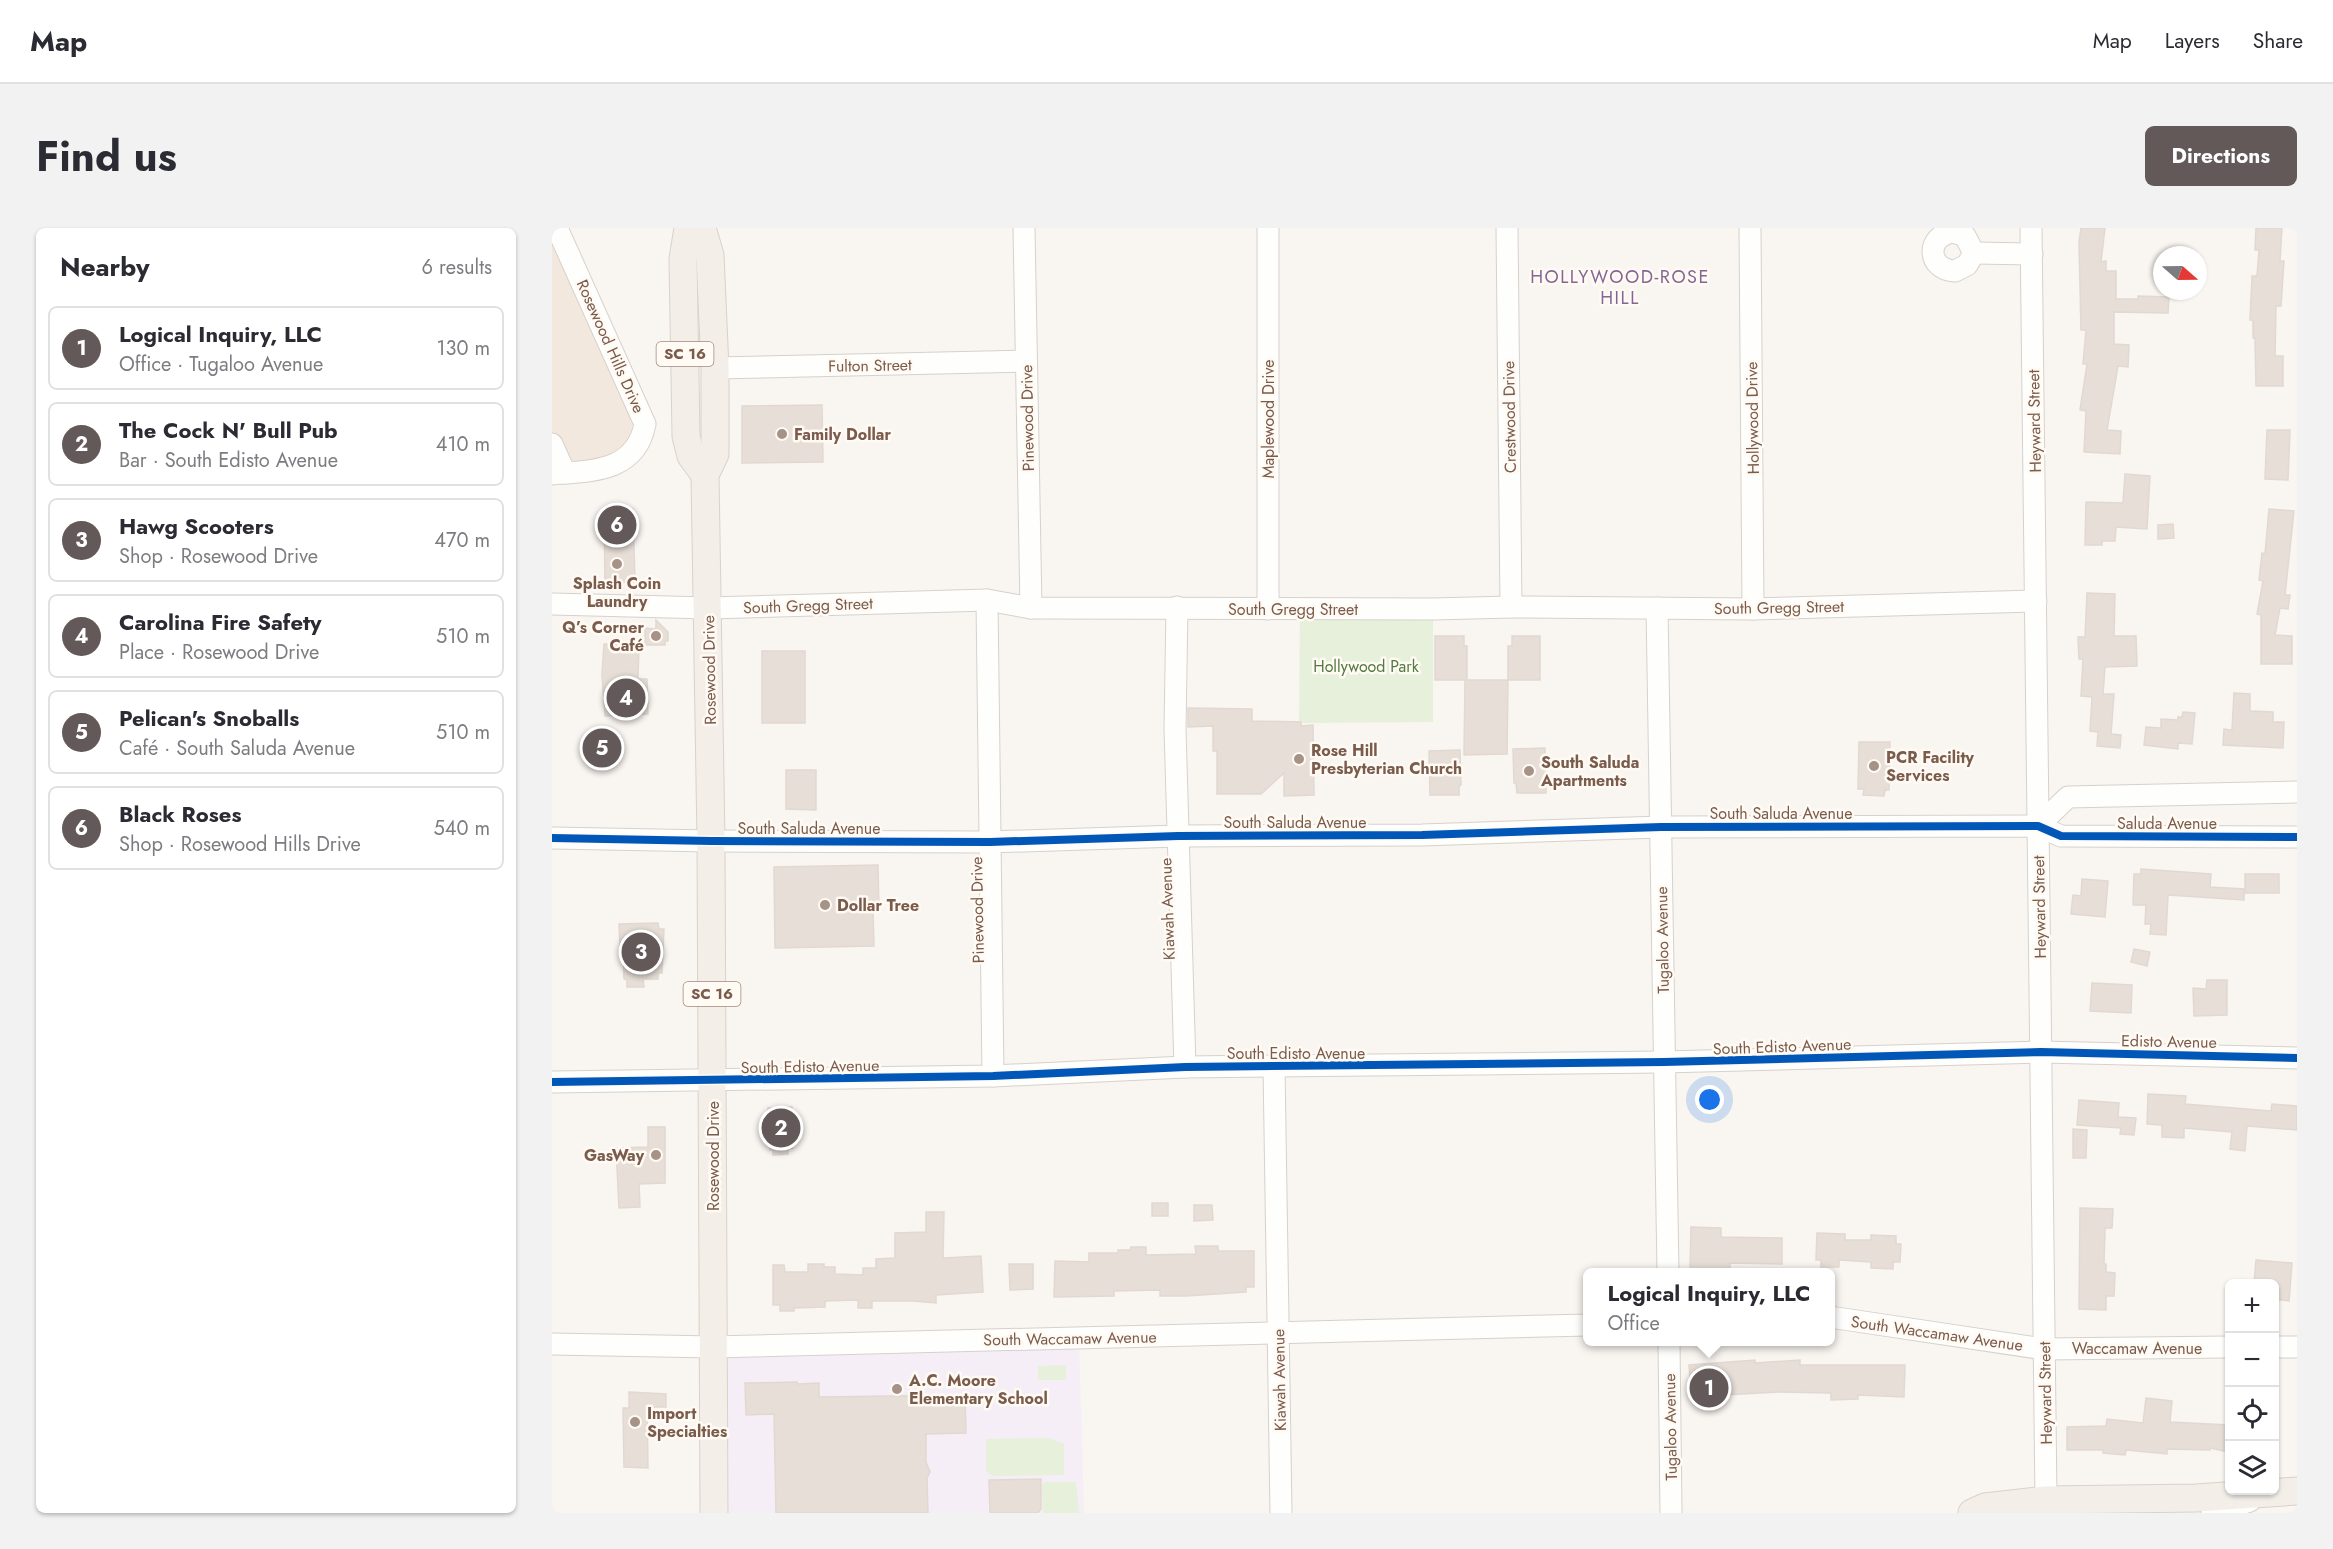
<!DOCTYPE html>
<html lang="en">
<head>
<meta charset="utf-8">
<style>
  body { margin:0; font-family:Jost,sans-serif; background:#f2f2f3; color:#2b2b33 }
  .controls { position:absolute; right:18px; bottom:18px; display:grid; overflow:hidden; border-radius:9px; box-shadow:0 2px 4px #0004 }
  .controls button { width:54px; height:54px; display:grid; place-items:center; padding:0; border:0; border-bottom:2px solid #e1e1e2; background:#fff; color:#2b2b33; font:30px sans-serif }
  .compass { position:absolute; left:1601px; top:18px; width:54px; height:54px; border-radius:50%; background:#fff; box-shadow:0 2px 4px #0004; rotate:110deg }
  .you { position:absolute; left:1158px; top:872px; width:21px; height:21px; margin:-15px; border:4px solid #fff; border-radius:50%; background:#1a73e8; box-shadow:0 0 0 9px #1a73e833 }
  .badge { display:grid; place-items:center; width:39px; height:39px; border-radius:50%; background:#625958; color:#fff; font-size:20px; font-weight:700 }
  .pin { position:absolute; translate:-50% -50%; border:3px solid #fff; box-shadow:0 2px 6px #0006 }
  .popup { position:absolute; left:1031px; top:1040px; width:252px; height:78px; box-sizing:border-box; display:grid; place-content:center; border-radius:9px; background:#fff; filter:drop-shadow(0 2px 4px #0005); font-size:20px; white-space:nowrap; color:#7c7c81 }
  .popup b { font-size:22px; color:#2b2b33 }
  .popup::after { content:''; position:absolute; left:50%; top:100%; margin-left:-12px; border:12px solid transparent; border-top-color:#fff }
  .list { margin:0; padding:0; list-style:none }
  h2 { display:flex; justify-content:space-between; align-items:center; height:78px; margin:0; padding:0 24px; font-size:26px }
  h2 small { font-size:20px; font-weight:400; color:#7c7c81 }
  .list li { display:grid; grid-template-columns:39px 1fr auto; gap:18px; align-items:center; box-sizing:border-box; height:84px; margin:0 12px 12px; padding:0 12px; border:2px solid #e1e1e2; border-radius:9px }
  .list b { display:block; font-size:22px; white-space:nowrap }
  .list p { margin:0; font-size:20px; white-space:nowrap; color:#7c7c81 }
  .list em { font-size:20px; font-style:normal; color:#7c7c81 }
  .icon { flex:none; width:33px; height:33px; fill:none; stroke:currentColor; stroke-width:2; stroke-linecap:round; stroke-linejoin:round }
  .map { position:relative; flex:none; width:1745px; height:1285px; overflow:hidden; border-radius:9px }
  header { display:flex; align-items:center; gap:36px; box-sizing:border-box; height:84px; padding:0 30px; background:#fff; border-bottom:2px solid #e1e1e2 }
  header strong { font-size:28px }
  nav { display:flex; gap:33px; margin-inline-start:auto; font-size:21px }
  .intro { display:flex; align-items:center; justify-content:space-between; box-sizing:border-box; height:144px; padding:0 36px }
  h1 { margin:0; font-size:42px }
  .button { padding:15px 27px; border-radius:9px; background:#625958; color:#fff; font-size:21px; font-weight:700 }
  main { display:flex; gap:36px; padding:0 36px }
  aside { flex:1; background:#fff; border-radius:9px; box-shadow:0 2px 4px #0004 }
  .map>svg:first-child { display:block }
  .residential { fill:#f2e8de }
  .education { fill:#f6eef6 }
  .green { fill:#e7f0db }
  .building { fill:#e6ded7; stroke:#e2d8d2; stroke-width:1.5 }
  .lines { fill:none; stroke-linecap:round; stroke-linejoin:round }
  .minor-casing { stroke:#d7d1cb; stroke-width:23 }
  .major-casing { stroke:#dad1cc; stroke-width:29 }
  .minor { stroke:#fefefd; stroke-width:21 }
  .major { stroke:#f3eee8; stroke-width:27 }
  .cycleway-casing { stroke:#fffaf3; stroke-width:11 }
  .cycleway { stroke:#0057b8; stroke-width:8 }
  .poi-dot { fill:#a69286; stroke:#fffaf3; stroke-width:2 }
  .labels { text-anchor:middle; stroke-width:5; stroke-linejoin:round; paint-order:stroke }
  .shield { fill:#fffaf3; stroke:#a28b7f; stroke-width:1.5 }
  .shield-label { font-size:15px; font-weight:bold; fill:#7a5c4d }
  .street-label { font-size:16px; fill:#7a5c4d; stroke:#fffaf3 }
  .poi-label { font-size:16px; font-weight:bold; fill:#7a5c4d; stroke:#fffaf3; text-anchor:start }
  .park-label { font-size:16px; fill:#537a41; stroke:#fffaf3 }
  .neighbourhood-label { font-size:18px; letter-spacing:1.5px; fill:#846695; stroke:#fffaf3 }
</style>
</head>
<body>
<header>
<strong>Map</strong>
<nav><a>Map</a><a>Layers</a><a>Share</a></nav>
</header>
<div class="intro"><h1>Find us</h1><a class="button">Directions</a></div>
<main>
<aside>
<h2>Nearby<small>6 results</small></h2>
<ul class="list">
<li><span class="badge">1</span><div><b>Logical Inquiry, LLC</b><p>Office · Tugaloo Avenue</p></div><em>130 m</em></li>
<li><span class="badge">2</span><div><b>The Cock N' Bull Pub</b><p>Bar · South Edisto Avenue</p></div><em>410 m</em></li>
<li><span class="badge">3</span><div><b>Hawg Scooters</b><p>Shop · Rosewood Drive</p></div><em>470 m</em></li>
<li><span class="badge">4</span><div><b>Carolina Fire Safety</b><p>Place · Rosewood Drive</p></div><em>510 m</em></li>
<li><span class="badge">5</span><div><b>Pelican's Snoballs</b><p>Café · South Saluda Avenue</p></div><em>510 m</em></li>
<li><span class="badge">6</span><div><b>Black Roses</b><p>Shop · Rosewood Hills Drive</p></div><em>540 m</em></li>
</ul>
</aside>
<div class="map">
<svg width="1745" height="1285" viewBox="0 0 1745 1285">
  <rect width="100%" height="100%" fill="#f9f5f0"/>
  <!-- residential -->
  <path class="residential" d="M 0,0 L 91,188 L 84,221 L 0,246 Z"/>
  <!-- education -->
  <path class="education" d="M 527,1110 L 532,1285 L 162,1285 L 161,1119 Z"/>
  <!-- green -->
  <g class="green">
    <path d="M 748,381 L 881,381 L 881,494 L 747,495 Z"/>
    <path d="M 514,1137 L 514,1152 L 486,1152 L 486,1138 Z"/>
    <path d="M 498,1210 L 512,1216 L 512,1247 L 441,1248 L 434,1243 L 434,1211 Z"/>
    <path d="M 492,1254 L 524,1254 L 527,1285 L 491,1285 L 490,1257 Z"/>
  </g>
  <!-- building -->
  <g class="building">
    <path d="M 1529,0 L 1553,0 L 1549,34 L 1554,33 L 1554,43 L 1564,43 L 1564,71 L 1586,71 L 1586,68 L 1617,69 L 1616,85 L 1562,84 L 1562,116 L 1577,117 L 1576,139 L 1566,138 L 1555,202 L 1569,203 L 1568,226 L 1532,224 L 1534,183 L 1528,182 L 1535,136 L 1531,136 L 1534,102 L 1529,102 L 1527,14 Z"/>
    <path d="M 1704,0 L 1730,0 L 1728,33 L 1732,33 L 1729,78 L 1724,78 L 1723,128 L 1731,128 L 1731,158 L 1704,158 L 1703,110 L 1701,110 L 1701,92 L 1698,92 L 1700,48 L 1705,48 L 1707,22 L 1703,22 Z"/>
    <path d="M 270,177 L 271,234 L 190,235 L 190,178 Z"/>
    <path d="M 1715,202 L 1738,202 L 1736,252 L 1713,251 Z"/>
    <path d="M 1573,246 L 1598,248 L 1595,301 L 1564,299 L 1563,313 L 1550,313 L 1550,317 L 1533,317 L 1534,274 L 1571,275 Z"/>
    <path d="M 81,281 L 83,354 L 53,355 L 52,282 Z"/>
    <path d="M 1717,281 L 1742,283 L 1733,367 L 1738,367 L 1736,381 L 1728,380 L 1723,407 L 1740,408 L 1740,436 L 1709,436 L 1709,387 L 1705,386 L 1711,353 L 1707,352 L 1710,325 L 1713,326 Z"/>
    <path d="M 1621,296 L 1622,310 L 1606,311 L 1606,297 Z"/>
    <path d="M 1535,365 L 1563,366 L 1562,408 L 1584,408 L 1585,438 L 1553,439 L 1551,466 L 1562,466 L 1559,506 L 1569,507 L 1568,520 L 1545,518 L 1546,504 L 1538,503 L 1540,469 L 1529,468 L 1531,431 L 1527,431 L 1526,409 L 1533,409 Z"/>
    <path d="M 104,392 L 116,404 L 116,413 L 113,413 L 113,417 L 93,417 L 93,400 L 104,401 Z"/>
    <path d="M 883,408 L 912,408 L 912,418 L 915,418 L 915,452 L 956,452 L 956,418 L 960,418 L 960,408 L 988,408 L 988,452 L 956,452 L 955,526 L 912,527 L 913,452 L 883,452 Z"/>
    <path d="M 52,416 L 87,418 L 86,451 L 95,451 L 96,486 L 53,488 L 50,447 Z"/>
    <rect x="210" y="423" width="43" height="72"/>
    <path d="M 1682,465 L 1698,466 L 1698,483 L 1721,484 L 1721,494 L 1732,494 L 1731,520 L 1671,517 L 1672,501 L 1680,502 Z"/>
    <path d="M 636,480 L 700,481 L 700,493 L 749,494 L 749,498 L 761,497 L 762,567 L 732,568 L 732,545 L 709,566 L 665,566 L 665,523 L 661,523 L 661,498 L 636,499 Z"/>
    <path d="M 1631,484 L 1643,485 L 1640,516 L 1626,515 L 1626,521 L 1592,517 L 1594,499 L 1609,500 L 1609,491 L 1626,492 L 1626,489 L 1630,489 Z"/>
    <path d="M 1307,514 L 1338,514 L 1337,562 L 1333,562 L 1332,568 L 1311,567 L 1312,561 L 1306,561 Z"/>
    <path d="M 993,520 L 994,565 L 965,565 L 964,555 L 962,555 L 961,521 Z"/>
    <path d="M 908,522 L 909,557 L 907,558 L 907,567 L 878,567 L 877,523 Z"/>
    <path d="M 234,542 L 264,542 L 264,582 L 234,581 Z"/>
    <path d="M 326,637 L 327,684 L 321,684 L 322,718 L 223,720 L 222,639 Z"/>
    <path d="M 1589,641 L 1659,646 L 1658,659 L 1692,661 L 1692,672 L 1616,667 L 1614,707 L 1598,706 L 1599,696 L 1593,696 L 1594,677 L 1581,677 L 1582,646 L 1589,646 Z"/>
    <rect x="1693" y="646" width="34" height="19"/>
    <path d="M 1530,651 L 1556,653 L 1553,689 L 1519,686 L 1521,667 L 1529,668 Z"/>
    <path d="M 106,695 L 107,701 L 112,701 L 110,745 L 106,745 L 106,751 L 91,751 L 92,759 L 75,759 L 75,752 L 72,751 L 71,718 L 68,719 L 67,696 Z"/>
    <path d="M 1582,721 L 1598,724 L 1595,738 L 1579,734 Z"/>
    <path d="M 1655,752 L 1675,752 L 1675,787 L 1642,788 L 1641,760 L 1654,761 Z"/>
    <path d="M 1540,755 L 1580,757 L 1579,785 L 1538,783 Z"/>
    <path d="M 1596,866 L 1634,868 L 1633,876 L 1719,883 L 1720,876 L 1745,878 L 1745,902 L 1695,898 L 1693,923 L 1678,921 L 1680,904 L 1632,900 L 1632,910 L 1610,909 L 1610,897 L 1595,896 Z"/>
    <path d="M 1527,872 L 1567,875 L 1566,889 L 1584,890 L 1582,907 L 1568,906 L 1569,900 L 1525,897 Z"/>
    <path d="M 240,879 L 241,920 L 236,921 L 236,926 L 221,927 L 221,921 L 218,922 L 216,880 Z"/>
    <path d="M 96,899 L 113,899 L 113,955 L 87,956 L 88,979 L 67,980 L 64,920 L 96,919 Z"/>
    <path d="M 1521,901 L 1535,902 L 1534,930 L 1521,930 Z"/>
    <rect x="600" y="975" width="16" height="13"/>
    <path d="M 642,977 L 660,977 L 661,992 L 642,993 Z"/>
    <path d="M 1528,980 L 1561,981 L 1560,1000 L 1553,1000 L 1552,1036 L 1554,1036 L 1554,1044 L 1563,1045 L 1562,1068 L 1554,1068 L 1554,1082 L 1527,1081 Z"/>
    <path d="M 374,984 L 392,984 L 391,1030 L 429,1028 L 431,1064 L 384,1067 L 384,1075 L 361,1073 L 320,1073 L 320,1080 L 306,1080 L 306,1072 L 273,1073 L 273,1079 L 242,1080 L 242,1083 L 228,1083 L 228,1077 L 221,1077 L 221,1037 L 232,1037 L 233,1044 L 256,1044 L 256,1036 L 272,1036 L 272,1039 L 283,1039 L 283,1046 L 311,1047 L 311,1040 L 324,1040 L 324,1031 L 343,1030 L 343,1005 L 374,1004 Z"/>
    <path d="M 1139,999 L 1169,1000 L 1169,1009 L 1230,1010 L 1230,1036 L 1178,1035 L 1178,1044 L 1163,1044 L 1163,1041 L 1138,1041 Z"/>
    <path d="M 1265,1005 L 1293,1006 L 1293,1012 L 1319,1012 L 1319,1007 L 1344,1008 L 1344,1016 L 1349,1016 L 1348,1034 L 1341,1034 L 1341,1041 L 1319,1040 L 1319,1034 L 1287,1032 L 1287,1039 L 1269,1039 L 1269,1032 L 1264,1032 Z"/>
    <path d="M 643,1018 L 666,1018 L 666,1023 L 702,1023 L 702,1059 L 694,1059 L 694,1064 L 634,1068 L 608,1068 L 608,1062 L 562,1063 L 562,1068 L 502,1069 L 503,1033 L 537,1034 L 537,1025 L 566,1025 L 566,1022 L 578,1022 L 579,1019 L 594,1019 L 594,1027 L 644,1026 Z"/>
    <path d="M 1704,1032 L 1740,1035 L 1737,1073 L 1722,1071 L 1722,1056 L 1702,1056 Z"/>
    <path d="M 457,1036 L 481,1036 L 481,1061 L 458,1062 Z"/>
    <path d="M 1203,1132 L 1203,1135 L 1248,1132 L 1248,1137 L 1353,1137 L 1352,1169 L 1306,1167 L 1306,1171 L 1279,1172 L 1279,1165 L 1227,1164 L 1171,1167 L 1171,1171 L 1144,1172 L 1143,1149 L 1138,1149 L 1137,1137 Z"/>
    <path d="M 245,1154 L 245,1156 L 267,1155 L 267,1169 L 413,1167 L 414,1205 L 374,1206 L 374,1234 L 378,1244 L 375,1250 L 376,1285 L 224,1285 L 222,1186 L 194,1187 L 193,1155 Z"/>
    <path d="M 77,1164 L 114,1166 L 114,1179 L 95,1179 L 96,1240 L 72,1239 L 71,1180 L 77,1180 Z"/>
    <path d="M 1594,1170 L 1620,1173 L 1618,1194 L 1677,1197 L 1677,1224 L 1658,1220 L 1658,1222 L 1615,1221 L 1615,1226 L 1574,1222 L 1573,1227 L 1551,1225 L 1551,1222 L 1515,1222 L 1515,1199 L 1554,1198 L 1555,1191 L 1591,1195 Z"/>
    <path d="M 489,1251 L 489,1281 L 486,1285 L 438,1285 L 437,1252 Z"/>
  </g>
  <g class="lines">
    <defs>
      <g id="minor">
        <path d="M 472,0 L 479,380"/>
        <path d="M 955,0 L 959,379"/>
        <path d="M 1198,0 L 1201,381"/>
        <path d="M 1479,0 L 1494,1272 L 1497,1285"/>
        <path d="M 1401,4 L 1413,8 L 1422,25 L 1415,37 L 1403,43 C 1375,42 1373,8 1401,4 Z"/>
        <path d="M 1422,25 L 1480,26"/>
        <path d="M 163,140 L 474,133"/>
        <path d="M 0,216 L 13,245"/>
        <path d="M 0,246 C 40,243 84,244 93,196 L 5,0"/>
        <path d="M 435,372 L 441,848"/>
        <path d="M 0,376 L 156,380 L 435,372 L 479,380 L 881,381 L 959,379 L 1201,381 L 1484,373"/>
        <path d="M 625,379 L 623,501 L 633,839"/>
        <path d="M 1105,380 L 1116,1044"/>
        <path d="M 716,381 L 716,0"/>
        <path d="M 1486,598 L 1516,569 L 1745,564"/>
        <path d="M 0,610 L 159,613 L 438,614 L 626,608 L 870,607 L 1109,599 L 1486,598 L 1509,608 L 1745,609"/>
        <path d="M 722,838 L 729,1285"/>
        <path d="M 0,854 L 441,848 L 633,839 L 1112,834 L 1489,824 L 1745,830"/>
        <path d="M 1278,1089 L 1492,1121 L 1678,1119"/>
        <path d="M 1117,1114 L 1119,1285"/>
        <path d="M 0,1116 L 161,1119 L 1036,1097"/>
        <path d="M 1722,1119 L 1745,1119"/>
        <path d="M 1660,1285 L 1698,1273"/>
      </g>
      <g id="major">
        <path d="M 136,0 L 131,31 L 134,208 L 139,228 L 153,247"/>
        <path d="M 150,0 L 158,27 L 163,140 L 163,226 L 153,247 L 159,613 L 162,1285"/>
        <path d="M 1420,1285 L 1433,1279 L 1494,1272 L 1644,1270 L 1745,1263"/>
      </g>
    </defs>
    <!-- minor casing -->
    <use href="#minor" class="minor-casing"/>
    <!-- major casing -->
    <use href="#major" class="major-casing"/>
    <!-- minor -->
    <use href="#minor" class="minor"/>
    <!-- major -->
    <use href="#major" class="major"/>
    <defs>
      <g id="cycleway">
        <path d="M 0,610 L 159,613 L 438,614 L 626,608 L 870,607 L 1109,599 L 1486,598 L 1509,608 L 1745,609"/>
        <path d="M 0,854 L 441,848 L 633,839 L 1112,834 L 1489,824 L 1745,830"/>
      </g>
    </defs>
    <!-- cycleway casing -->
    <use href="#cycleway" class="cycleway-casing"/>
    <!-- cycleway -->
    <use href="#cycleway" class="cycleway"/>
  </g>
  <!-- markers -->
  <g class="poi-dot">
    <circle cx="230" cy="206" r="6"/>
    <circle cx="65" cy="336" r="6"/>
    <circle cx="104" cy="408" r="6"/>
    <circle cx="747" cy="531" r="6"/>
    <circle cx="1322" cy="538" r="6"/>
    <circle cx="977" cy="543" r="6"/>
    <circle cx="273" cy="677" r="6"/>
    <circle cx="104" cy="927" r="6"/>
    <circle cx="345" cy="1161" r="6"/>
    <circle cx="83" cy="1194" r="6"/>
  </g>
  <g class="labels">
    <!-- shield labels -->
    <g class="shield">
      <rect x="104.5" y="114" width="57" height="24" rx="4.5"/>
      <rect x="131.5" y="754" width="57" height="24" rx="4.5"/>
    </g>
    <g class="shield-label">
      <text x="133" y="131">SC 16</text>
      <text x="160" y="771">SC 16</text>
    </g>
    <!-- street labels -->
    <g class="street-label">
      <text transform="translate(59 118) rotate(66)" y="6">Rosewood Hills Drive</text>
      <text transform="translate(318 137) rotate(-1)" y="6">Fulton Street</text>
      <text transform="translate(957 189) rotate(-91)" y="6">Crestwood Drive</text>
      <text transform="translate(475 190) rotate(-91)" y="6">Pinewood Drive</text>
      <text transform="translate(1200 190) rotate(-91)" y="6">Hollywood Drive</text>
      <text transform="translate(716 191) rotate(-90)" y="6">Maplewood Drive</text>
      <text transform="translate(1482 193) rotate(-91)" y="6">Heyward Street</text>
      <text transform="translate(256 377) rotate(-2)" y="6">South Gregg Street</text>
      <text transform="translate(1227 379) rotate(-1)" y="6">South Gregg Street</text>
      <text x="741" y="387">South Gregg Street</text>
      <text transform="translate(157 442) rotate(-91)" y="6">Rosewood Drive</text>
      <text x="1229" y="591">South Saluda Avenue</text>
      <text x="743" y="600">South Saluda Avenue</text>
      <text x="1615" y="601">Saluda Avenue</text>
      <text x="257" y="606">South Saluda Avenue</text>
      <text transform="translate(1487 679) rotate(-91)" y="6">Heyward Street</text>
      <text transform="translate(615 681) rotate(-92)" y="6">Kiawah Avenue</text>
      <text transform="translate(425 682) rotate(-91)" y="6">Pinewood Drive</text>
      <text transform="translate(1110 712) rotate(-91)" y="6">Tugaloo Avenue</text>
      <text transform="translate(1617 813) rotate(1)" y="6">Edisto Avenue</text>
      <text transform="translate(1230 818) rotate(-2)" y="6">South Edisto Avenue</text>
      <text x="744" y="831">South Edisto Avenue</text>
      <text transform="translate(258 838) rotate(-1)" y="6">South Edisto Avenue</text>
      <text transform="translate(161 928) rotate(-90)" y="6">Rosewood Drive</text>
      <text transform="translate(1385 1105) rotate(8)" y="6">South Waccamaw Avenue</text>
      <text transform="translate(518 1110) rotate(-1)" y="6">South Waccamaw Avenue</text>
      <text x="1585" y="1126">Waccamaw Avenue</text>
      <text transform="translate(727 1152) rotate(-91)" y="6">Kiawah Avenue</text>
      <text transform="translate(1493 1165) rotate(-91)" y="6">Heyward Street</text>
      <text transform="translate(1118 1199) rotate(-91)" y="6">Tugaloo Avenue</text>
    </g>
    <!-- poi labels -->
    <g class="poi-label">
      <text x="242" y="212">Family Dollar</text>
      <text x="65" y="361" text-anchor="middle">Splash Coin<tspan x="65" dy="18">Laundry</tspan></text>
      <text x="92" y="405" text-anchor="end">Q’s Corner<tspan x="92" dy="18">Café</tspan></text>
      <text x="759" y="528">Rose Hill<tspan x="759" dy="18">Presbyterian Church</tspan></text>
      <text x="1334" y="535">PCR Facility<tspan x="1334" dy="18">Services</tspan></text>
      <text x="989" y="540">South Saluda<tspan x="989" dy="18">Apartments</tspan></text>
      <text x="285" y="683">Dollar Tree</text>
      <text x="92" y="933" text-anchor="end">GasWay</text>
      <text x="357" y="1158">A.C. Moore<tspan x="357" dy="18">Elementary School</tspan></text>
      <text x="95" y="1191">Import<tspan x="95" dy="18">Specialties</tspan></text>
    </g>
    <!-- park labels -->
    <g class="park-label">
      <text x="814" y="444">Hollywood Park</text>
    </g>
    <!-- neighbourhood labels -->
    <g class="neighbourhood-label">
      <text x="1068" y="55">HOLLYWOOD-ROSE<tspan x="1068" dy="21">HILL</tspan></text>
    </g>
  </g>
</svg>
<div class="controls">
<button>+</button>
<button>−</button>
<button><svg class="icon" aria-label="locate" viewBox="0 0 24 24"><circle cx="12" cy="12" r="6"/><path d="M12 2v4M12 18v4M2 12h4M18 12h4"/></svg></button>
<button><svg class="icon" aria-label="layers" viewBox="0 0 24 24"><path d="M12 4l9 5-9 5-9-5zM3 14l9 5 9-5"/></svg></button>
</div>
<svg class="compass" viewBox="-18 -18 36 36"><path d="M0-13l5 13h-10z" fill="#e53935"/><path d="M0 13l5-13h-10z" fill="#7c7c81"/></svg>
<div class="you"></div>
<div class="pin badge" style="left:1157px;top:1160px">1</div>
<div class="popup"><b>Logical Inquiry, LLC</b>Office</div>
<div class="pin badge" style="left:229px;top:900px">2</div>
<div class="pin badge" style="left:89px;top:724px">3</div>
<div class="pin badge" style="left:74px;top:470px">4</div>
<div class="pin badge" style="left:50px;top:520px">5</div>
<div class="pin badge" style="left:65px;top:297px">6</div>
</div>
</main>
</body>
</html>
